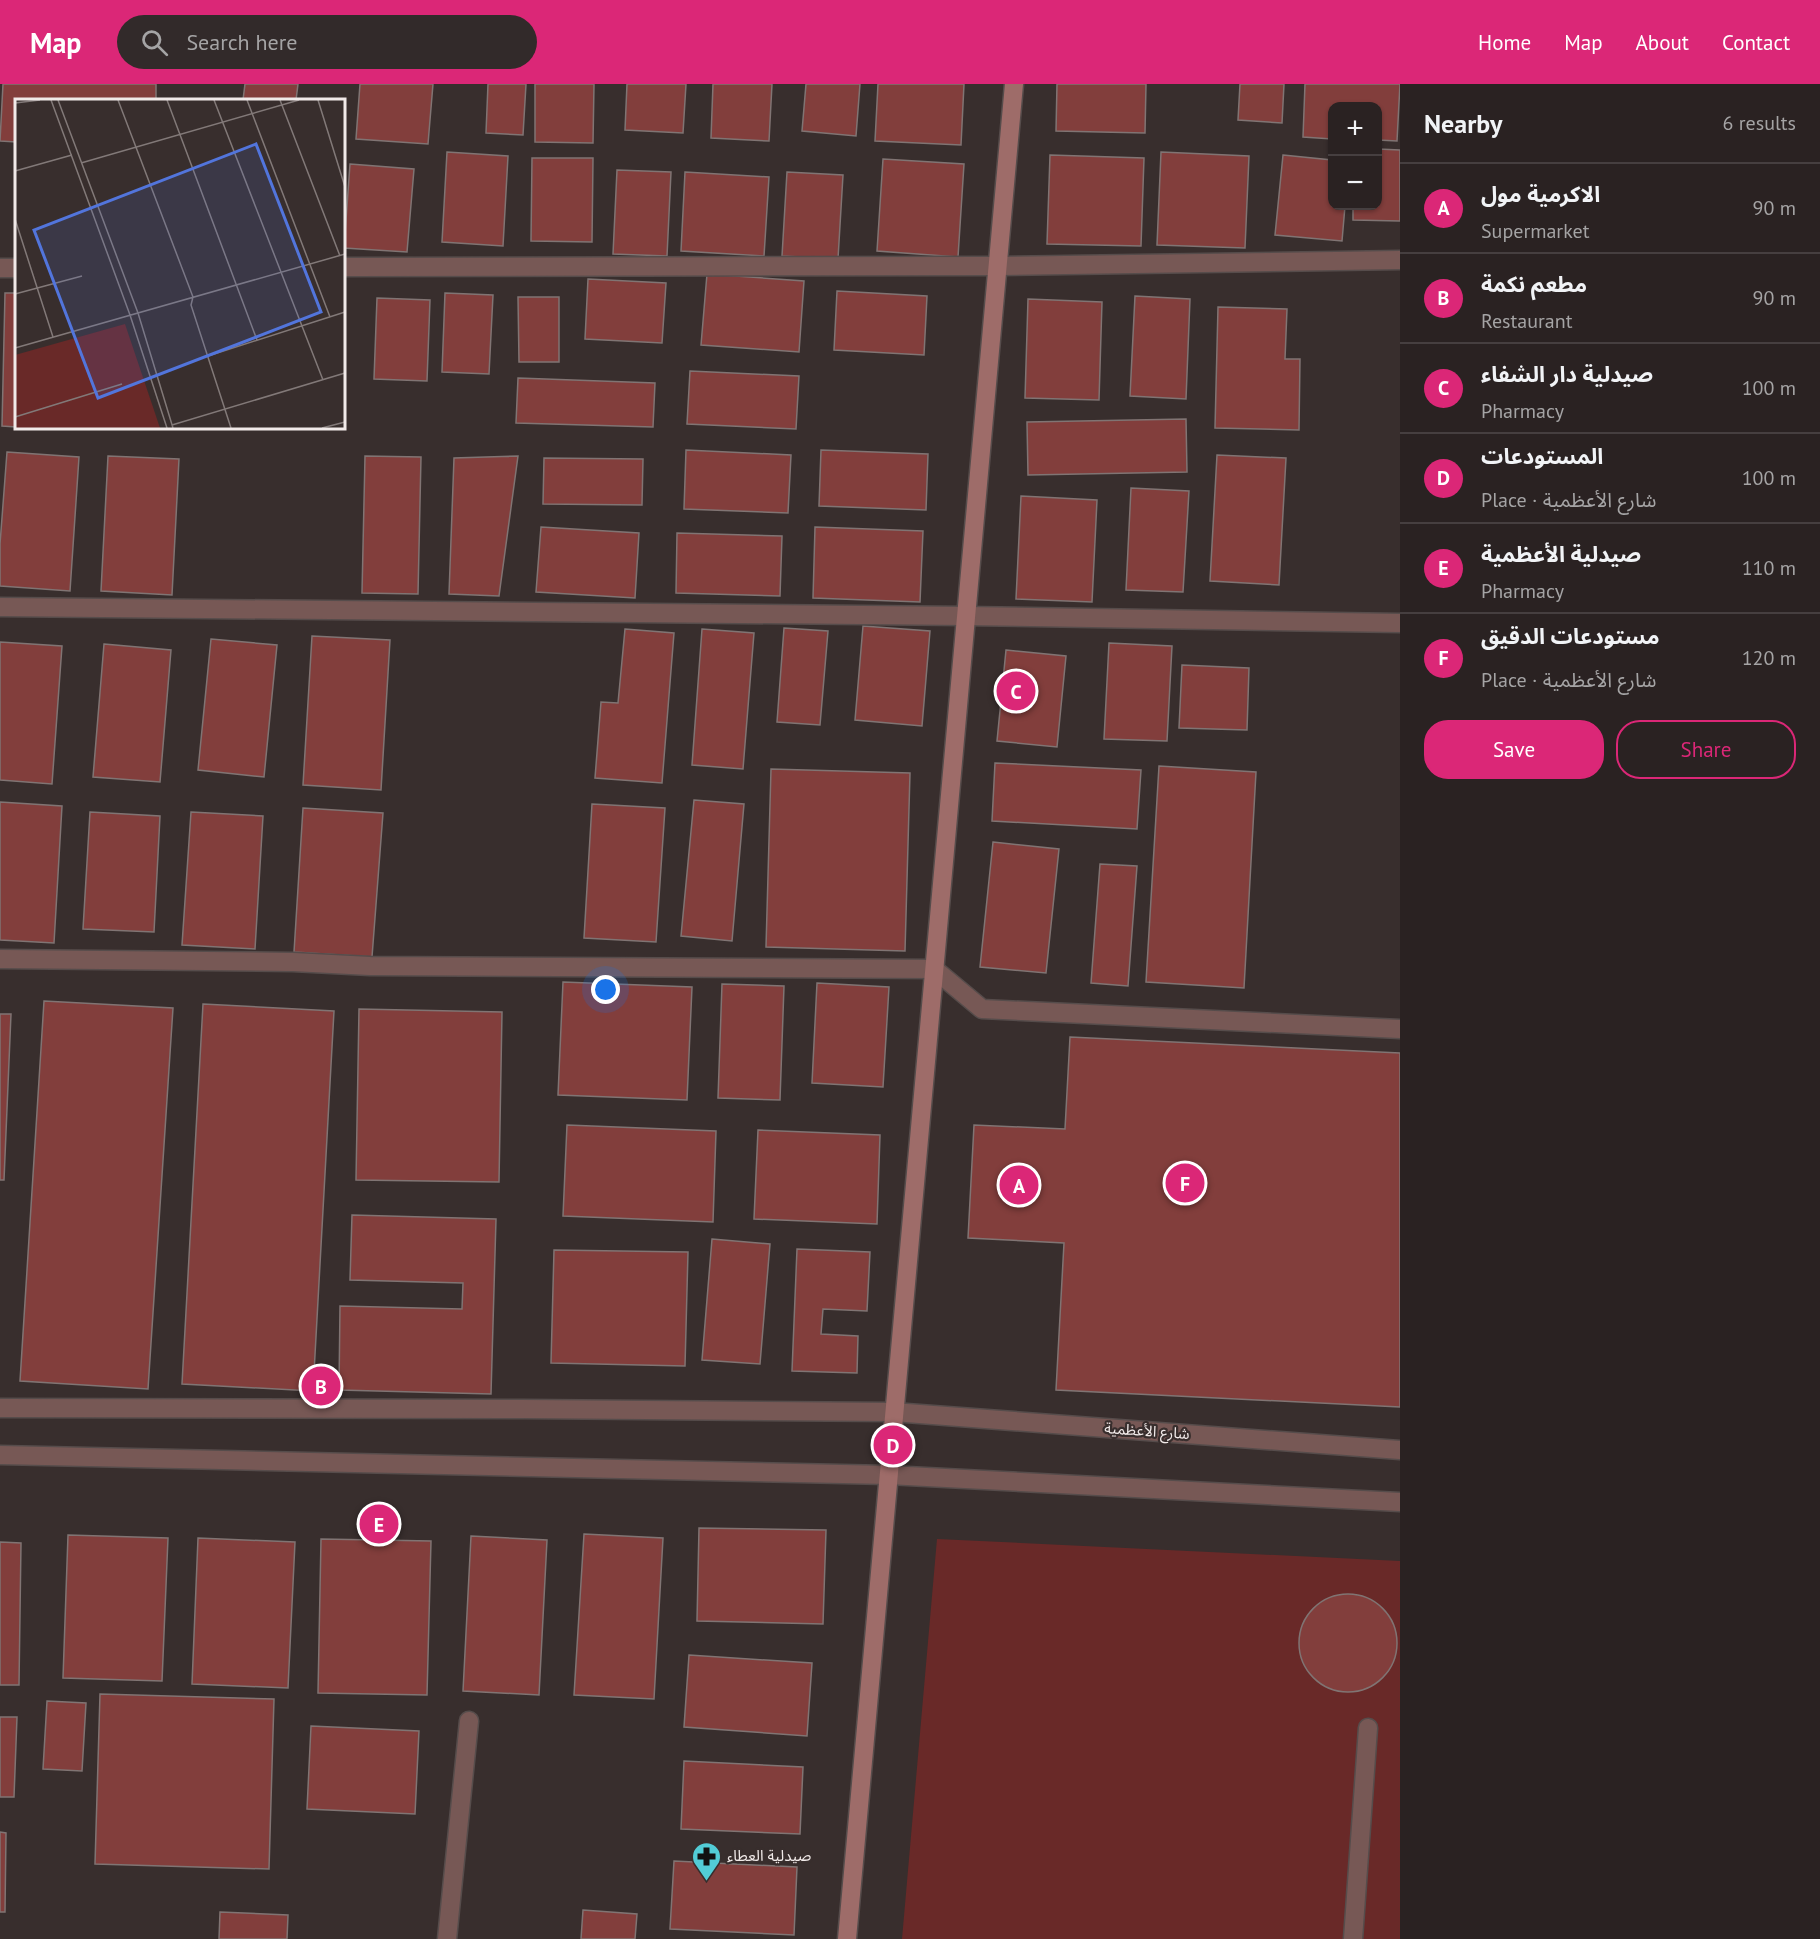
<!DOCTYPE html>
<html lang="en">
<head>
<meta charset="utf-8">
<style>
  body { margin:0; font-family:"PT Sans","Noto Sans Arabic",sans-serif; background:#322a2a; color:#f1f3f6 }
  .controls { position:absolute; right:18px; top:18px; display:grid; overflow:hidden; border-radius:12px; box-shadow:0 2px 4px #0004 }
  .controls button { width:54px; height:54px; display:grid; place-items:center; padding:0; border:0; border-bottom:2px solid #463f40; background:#2a2222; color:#f1f3f6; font:30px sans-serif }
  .you { position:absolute; left:606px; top:906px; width:21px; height:21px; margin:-15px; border:4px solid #fff; border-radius:50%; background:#1a73e8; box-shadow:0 0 0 9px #1a73e833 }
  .badge { display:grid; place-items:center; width:39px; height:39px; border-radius:50%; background:#db2777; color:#fff; font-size:20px; font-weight:700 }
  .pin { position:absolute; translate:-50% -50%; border:3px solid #fff; box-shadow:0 2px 6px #0006 }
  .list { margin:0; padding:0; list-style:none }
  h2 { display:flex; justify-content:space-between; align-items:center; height:78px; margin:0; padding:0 24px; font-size:26px }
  h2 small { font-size:20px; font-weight:400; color:#a5a4a5 }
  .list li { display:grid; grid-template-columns:39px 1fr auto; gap:18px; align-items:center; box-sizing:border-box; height:90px; padding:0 24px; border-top:2px solid #463f40 }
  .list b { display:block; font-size:22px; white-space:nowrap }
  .list p { margin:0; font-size:20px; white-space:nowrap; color:#a5a4a5 }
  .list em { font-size:20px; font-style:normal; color:#a5a4a5 }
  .actions { display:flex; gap:12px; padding:18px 24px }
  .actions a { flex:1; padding:14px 0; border:2px solid #db2777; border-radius:24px; text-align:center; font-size:21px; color:#db2777 }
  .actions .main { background:#db2777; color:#fff }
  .icon { flex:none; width:33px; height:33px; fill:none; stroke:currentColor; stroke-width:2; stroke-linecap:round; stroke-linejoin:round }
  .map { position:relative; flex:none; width:1400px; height:1855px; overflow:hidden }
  header { display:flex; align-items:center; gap:36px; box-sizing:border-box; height:84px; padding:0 30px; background:#db2777; color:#fff }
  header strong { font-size:28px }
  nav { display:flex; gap:33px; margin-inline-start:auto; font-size:21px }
  .search { width:420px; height:54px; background:#322a2a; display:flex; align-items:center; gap:15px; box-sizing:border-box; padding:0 21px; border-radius:33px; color:#a5a4a5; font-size:22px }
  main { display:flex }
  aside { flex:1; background:#2a2222 }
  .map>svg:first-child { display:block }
  .green { fill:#692928 }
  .building { fill:#823e3c; stroke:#807473; stroke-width:1.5 }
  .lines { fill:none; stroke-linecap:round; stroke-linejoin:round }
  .minor-casing { stroke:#564c4b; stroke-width:21 }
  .tertiary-casing { stroke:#564c4b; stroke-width:21 }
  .secondary-casing { stroke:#564c4b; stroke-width:21 }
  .minor { stroke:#775855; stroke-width:18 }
  .tertiary { stroke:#775855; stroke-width:18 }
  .secondary { stroke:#9e6c69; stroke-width:18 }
  .labels { text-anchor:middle; stroke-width:4.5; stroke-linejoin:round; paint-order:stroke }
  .street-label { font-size:15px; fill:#f1eae9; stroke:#382e2d }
  .poi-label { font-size:15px; fill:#f1eae9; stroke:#382e2d; text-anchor:start }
  .inset-road { fill:none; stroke:#827978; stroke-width:1.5 }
  .view { fill:#5275dc; fill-opacity:0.15; stroke:#5275dc; stroke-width:3 }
  .inset-edge { fill:none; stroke:#f1eae9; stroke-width:3 }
</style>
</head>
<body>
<header>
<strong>Map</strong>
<div class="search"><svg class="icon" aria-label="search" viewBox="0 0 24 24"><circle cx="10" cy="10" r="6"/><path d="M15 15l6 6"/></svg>Search here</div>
<nav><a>Home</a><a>Map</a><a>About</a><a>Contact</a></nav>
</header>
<main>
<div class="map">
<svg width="1400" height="1855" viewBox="0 0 1400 1855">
  <rect width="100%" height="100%" fill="#382e2d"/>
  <!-- green -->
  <path class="green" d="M 937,1455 L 1400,1477 L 1400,1855 L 902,1855 Z"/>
  <!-- building -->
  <g class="building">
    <path d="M 3,0 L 156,0 L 156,16 L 16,16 L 16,58 L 0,57 Z"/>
    <path d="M 245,0 L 298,0 L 296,16 L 243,16 Z"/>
    <path d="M 360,0 L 433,0 L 428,60 L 356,55 Z"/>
    <path d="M 488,0 L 526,0 L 523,51 L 486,49 Z"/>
    <path d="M 535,0 L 594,0 L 593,59 L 535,58 Z"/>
    <path d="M 627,0 L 686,0 L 683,49 L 625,46 Z"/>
    <path d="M 713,0 L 772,0 L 769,57 L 711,54 Z"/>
    <path d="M 806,0 L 860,0 L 856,52 L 802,47 Z"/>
    <path d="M 878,0 L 964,0 L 961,61 L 875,57 Z"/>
    <path d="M 1057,0 L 1146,0 L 1145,49 L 1056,47 Z"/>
    <path d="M 1240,0 L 1284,0 L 1282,39 L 1238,36 Z"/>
    <path d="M 1305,0 L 1400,0 L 1397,57 L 1378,56 L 1378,22 L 1332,22 L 1332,55 L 1303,53 Z"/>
    <path d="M 1378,65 L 1400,66 L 1400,137 L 1353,136 L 1353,122 L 1378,122 Z"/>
    <path d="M 447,68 L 508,72 L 503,162 L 442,158 Z"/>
    <path d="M 1161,68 L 1249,72 L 1245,164 L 1157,161 Z"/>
    <path d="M 1050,71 L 1144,74 L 1141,162 L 1047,160 Z"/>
    <path d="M 1283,71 L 1332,76 L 1332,122 L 1345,122 L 1342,157 L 1275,151 Z"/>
    <path d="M 532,74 L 593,74 L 592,158 L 531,157 Z"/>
    <path d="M 883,75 L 964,80 L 958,173 L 877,167 Z"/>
    <path d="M 350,80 L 414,85 L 407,168 L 344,164 Z"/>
    <path d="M 617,86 L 671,88 L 667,172 L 613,170 Z"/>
    <path d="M 685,88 L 769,93 L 764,172 L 681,167 Z"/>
    <path d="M 787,88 L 843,91 L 838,175 L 782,172 Z"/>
    <path d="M 707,190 L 804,197 L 799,268 L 701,261 Z"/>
    <path d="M 588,195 L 666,199 L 662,259 L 585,255 Z"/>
    <path d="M 837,207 L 927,212 L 924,271 L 834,266 Z"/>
    <path d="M 5,209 L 16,209 L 16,343 L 2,342 Z"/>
    <path d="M 445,209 L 493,211 L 489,290 L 442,288 Z"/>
    <path d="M 1135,212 L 1190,215 L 1186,315 L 1130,312 Z"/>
    <path d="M 518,213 L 559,213 L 559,278 L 519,278 Z"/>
    <path d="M 377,214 L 430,216 L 427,297 L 374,295 Z"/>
    <path d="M 1028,215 L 1102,218 L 1099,316 L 1025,314 Z"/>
    <path d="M 1218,223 L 1287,225 L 1285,275 L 1300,275 L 1299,346 L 1215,344 Z"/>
    <path d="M 690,287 L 799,292 L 796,345 L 687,340 Z"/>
    <path d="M 518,294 L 655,299 L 653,343 L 516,339 Z"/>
    <path d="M 1186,335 L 1187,388 L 1028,391 L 1027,338 Z"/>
    <path d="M 686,366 L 791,371 L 788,429 L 684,425 Z"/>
    <path d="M 821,366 L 928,370 L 926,426 L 819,422 Z"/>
    <path d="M 7,368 L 79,373 L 70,507 L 0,502 L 0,460 Z"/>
    <path d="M 1217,371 L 1286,374 L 1279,501 L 1210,497 Z"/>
    <path d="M 108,372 L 179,375 L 172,511 L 101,507 Z"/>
    <path d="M 365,372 L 421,373 L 418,510 L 362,509 Z"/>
    <path d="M 518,372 L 499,512 L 449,510 L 454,374 Z"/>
    <path d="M 544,374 L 643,375 L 642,421 L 543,420 Z"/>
    <path d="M 1131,404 L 1189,407 L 1183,508 L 1126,506 Z"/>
    <path d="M 1021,412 L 1097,416 L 1092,518 L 1016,515 Z"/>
    <path d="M 541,443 L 639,449 L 635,514 L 536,508 Z"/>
    <path d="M 815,443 L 923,447 L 920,518 L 813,514 Z"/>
    <path d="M 677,449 L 782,452 L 780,512 L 676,509 Z"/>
    <path d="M 863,542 L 930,547 L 922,642 L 855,636 Z"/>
    <path d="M 784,544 L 828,547 L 820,641 L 777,638 Z"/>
    <path d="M 625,545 L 674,549 L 662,699 L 595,694 L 601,618 L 618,619 Z"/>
    <path d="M 702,545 L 754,549 L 743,685 L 692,681 Z"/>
    <path d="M 312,552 L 390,556 L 381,706 L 303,701 Z"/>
    <path d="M 211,555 L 277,561 L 264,693 L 198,686 Z"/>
    <path d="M 0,558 L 62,562 L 52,700 L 0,696 Z"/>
    <path d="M 1109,559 L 1172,562 L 1167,657 L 1104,655 Z"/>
    <path d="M 104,560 L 171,566 L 160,698 L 93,693 Z"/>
    <path d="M 1006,566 L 1066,572 L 1057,663 L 997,657 Z"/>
    <path d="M 1182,581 L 1249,584 L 1247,646 L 1179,644 Z"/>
    <path d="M 995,679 L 1141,686 L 1137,745 L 992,737 Z"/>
    <path d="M 1159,682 L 1256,688 L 1244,904 L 1146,898 Z"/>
    <path d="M 771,685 L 910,689 L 905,867 L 766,863 Z"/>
    <path d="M 694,716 L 744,720 L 732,857 L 681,852 Z"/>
    <path d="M 0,718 L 62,722 L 54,859 L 0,856 Z"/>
    <path d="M 592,720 L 665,724 L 656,858 L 584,854 Z"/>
    <path d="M 303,724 L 383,729 L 372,873 L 294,868 Z"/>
    <path d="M 90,728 L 160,732 L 154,848 L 83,845 Z"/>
    <path d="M 191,728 L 263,732 L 255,865 L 182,861 Z"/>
    <path d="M 993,758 L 1059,765 L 1046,889 L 980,883 Z"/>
    <path d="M 1100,780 L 1137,782 L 1128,902 L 1091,899 Z"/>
    <path d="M 563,898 L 692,903 L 687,1016 L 558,1011 Z"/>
    <path d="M 817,899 L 889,903 L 883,1003 L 812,999 Z"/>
    <path d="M 722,900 L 784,902 L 780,1016 L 718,1014 Z"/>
    <path d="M 44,917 L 173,924 L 148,1305 L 20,1297 Z"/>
    <path d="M 203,920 L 334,927 L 313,1307 L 182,1300 Z"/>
    <path d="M 359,925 L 502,928 L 499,1098 L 356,1096 Z"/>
    <path d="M 0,930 L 11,930 L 4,1096 L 0,1096 Z"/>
    <path d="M 1070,953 L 1400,969 L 1400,1323 L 1056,1306 L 1064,1159 L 968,1154 L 974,1041 L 1065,1045 Z"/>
    <path d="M 567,1041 L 716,1047 L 713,1138 L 563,1132 Z"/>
    <path d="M 758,1046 L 880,1051 L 877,1140 L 754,1135 Z"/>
    <path d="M 352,1131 L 496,1135 L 491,1310 L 339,1306 L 340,1222 L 462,1225 L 463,1199 L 350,1196 Z"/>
    <path d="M 712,1155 L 770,1160 L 760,1280 L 702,1276 Z"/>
    <path d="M 797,1165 L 870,1168 L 867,1227 L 823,1225 L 821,1250 L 858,1252 L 857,1289 L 792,1287 Z"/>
    <path d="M 554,1166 L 688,1168 L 685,1282 L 551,1279 Z"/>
    <path d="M 699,1444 L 826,1446 L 823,1540 L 697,1537 Z"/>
    <path d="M 584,1450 L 663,1454 L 654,1615 L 574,1611 Z"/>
    <path d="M 68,1451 L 168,1454 L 162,1597 L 63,1594 Z"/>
    <path d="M 471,1452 L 547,1456 L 539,1611 L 463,1607 Z"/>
    <path d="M 198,1454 L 295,1458 L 288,1604 L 192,1600 Z"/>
    <path d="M 321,1455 L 431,1457 L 427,1611 L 318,1609 Z"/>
    <path d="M 0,1458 L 21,1459 L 19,1601 L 0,1601 Z"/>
    <circle cx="1348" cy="1559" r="49"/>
    <path d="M 689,1571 L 812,1579 L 807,1652 L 684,1643 Z"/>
    <path d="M 100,1610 L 274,1615 L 269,1785 L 95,1780 Z"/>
    <path d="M 47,1617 L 86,1619 L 82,1687 L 43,1685 Z"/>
    <path d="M 0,1633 L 17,1633 L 14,1713 L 0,1713 Z"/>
    <path d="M 311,1642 L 419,1647 L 415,1730 L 307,1725 Z"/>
    <path d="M 684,1677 L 803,1683 L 800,1750 L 681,1745 Z"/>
    <path d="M 0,1748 L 6,1749 L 5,1828 L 0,1828 Z"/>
    <path d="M 674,1777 L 797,1783 L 794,1851 L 670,1845 Z"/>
    <path d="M 583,1826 L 637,1830 L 635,1855 L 581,1855 Z"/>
    <path d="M 220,1828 L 288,1831 L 287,1855 L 219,1855 Z"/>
  </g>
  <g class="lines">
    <defs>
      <g id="minor">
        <path d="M 344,183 L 997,182 L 1400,176"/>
        <path d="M 0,184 L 16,184"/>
        <path d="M 0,523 L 965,532 L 1400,539"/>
        <path d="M 0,875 L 293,878 L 370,882 L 934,885 L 982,925 L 1400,945"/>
        <path d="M 447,1855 L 469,1637"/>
        <path d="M 1353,1855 L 1368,1644"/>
      </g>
      <g id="tertiary">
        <path d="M 0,1324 L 524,1325 L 893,1328 L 1400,1366"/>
        <path d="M 0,1371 L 888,1391 L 1400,1418"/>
      </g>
      <path id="secondary" d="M 847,1855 L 1014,0"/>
    </defs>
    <!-- minor casing -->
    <use href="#minor" class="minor-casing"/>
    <!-- tertiary casing -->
    <use href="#tertiary" class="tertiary-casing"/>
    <!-- secondary casing -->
    <use href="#secondary" class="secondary-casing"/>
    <!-- minor -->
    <use href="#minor" class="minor"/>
    <!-- tertiary -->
    <use href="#tertiary" class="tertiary"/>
    <!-- secondary -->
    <use href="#secondary" class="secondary"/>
  </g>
  <!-- icons -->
  <defs>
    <symbol id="pharmacy-pin" viewBox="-11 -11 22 30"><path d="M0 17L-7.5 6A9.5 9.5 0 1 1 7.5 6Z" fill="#52ccd6" stroke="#382e2d"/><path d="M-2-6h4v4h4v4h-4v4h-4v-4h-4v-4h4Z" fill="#111"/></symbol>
  </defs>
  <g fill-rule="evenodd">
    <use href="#pharmacy-pin" x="690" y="1756" width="33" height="45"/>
  </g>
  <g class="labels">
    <!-- street labels -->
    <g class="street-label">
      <text transform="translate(1147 1347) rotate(4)" y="5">شارع الأعظمية</text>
    </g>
    <!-- poi labels -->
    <g class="poi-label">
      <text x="727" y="1777">صيدلية العطاء</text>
    </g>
  </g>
  <!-- overview -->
  <g transform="translate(15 15)">
    <rect width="330" height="330" fill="#382e2d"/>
    <path d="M 110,225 L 145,329 L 0,329 L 0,256 Z" fill="#692928"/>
    <path class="inset-road" d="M 36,1 L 115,216 L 152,329M 43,1 L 123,214 L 158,329M 103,1 L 178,198 L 176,206 L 216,329M 152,1 L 242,241M 199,1 L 308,281M 232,1 L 315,218M 265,1 L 325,157M 303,1 L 330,88M 0,4 L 25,1M 66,64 L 284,1M 0,72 L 57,56M 0,120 L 38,238M 0,195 L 67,177M 0,249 L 330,155M 193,257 L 330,213M 0,318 L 107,285M 157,326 L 330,274M 307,329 L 330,323"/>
    <path class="view" d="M 241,45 L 306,213 L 83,299 L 19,131 Z"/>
    <rect width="330" height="330" class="inset-edge"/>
  </g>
</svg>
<div class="controls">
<button>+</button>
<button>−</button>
</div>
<div class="you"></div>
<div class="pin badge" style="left:1019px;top:1101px">A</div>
<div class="pin badge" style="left:321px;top:1302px">B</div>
<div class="pin badge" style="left:1016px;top:607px">C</div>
<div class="pin badge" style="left:893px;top:1361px">D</div>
<div class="pin badge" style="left:379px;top:1440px">E</div>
<div class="pin badge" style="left:1185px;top:1099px">F</div>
</div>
<aside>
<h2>Nearby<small>6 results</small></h2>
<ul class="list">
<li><span class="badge">A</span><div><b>الاكرمية مول</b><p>Supermarket</p></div><em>90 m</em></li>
<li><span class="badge">B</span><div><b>مطعم نكمة</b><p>Restaurant</p></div><em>90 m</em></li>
<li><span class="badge">C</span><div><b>صيدلية دار الشفاء</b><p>Pharmacy</p></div><em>100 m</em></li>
<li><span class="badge">D</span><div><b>المستودعات</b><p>Place · شارع الأعظمية</p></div><em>100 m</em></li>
<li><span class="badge">E</span><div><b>صيدلية الأعظمية</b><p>Pharmacy</p></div><em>110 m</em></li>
<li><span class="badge">F</span><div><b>مستودعات الدقيق</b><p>Place · شارع الأعظمية</p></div><em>120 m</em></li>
</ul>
<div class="actions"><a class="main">Save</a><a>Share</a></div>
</aside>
</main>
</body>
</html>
